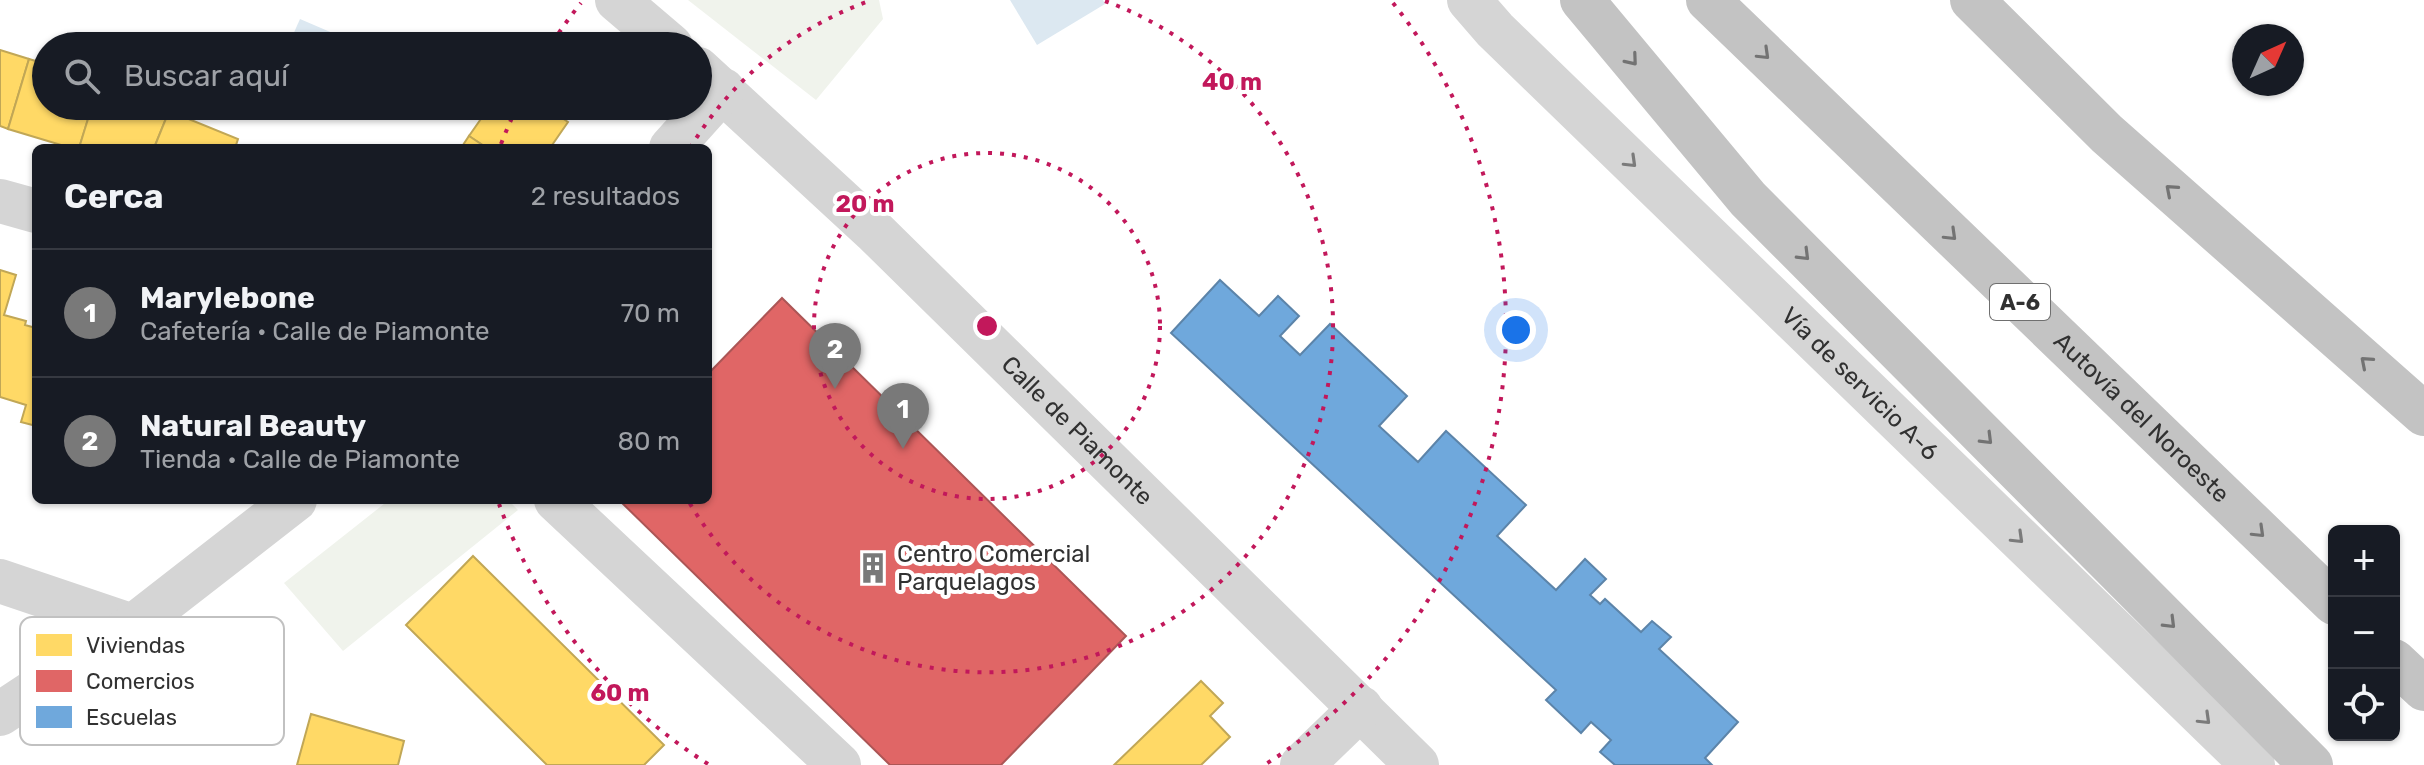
<!DOCTYPE html>
<html lang="es">
<head>
<meta charset="utf-8">
<style>
  body { margin:0; font-family:Rubik,sans-serif; background:#20242c; color:#f1f3f6 }
  .controls { position:absolute; right:24px; bottom:24px; display:grid; overflow:hidden; border-radius:12px; box-shadow:0 2px 6px #0004 }
  .controls button { width:72px; height:72px; display:grid; place-items:center; padding:0; border:0; border-bottom:2px solid #363941; background:#171b24; color:#f1f3f6; font:40px sans-serif }
  .compass { position:absolute; left:2232px; top:24px; width:72px; height:72px; border-radius:50%; background:#171b24; box-shadow:0 2px 6px #0004; rotate:45deg }
  .you { position:absolute; left:1516px; top:330px; width:28px; height:28px; margin:-20px; border:6px solid #fff; border-radius:50%; background:#1a73e8; box-shadow:0 0 0 12px #1a73e833 }
  .badge { display:grid; place-items:center; width:52px; height:52px; border-radius:50%; background:#797979; color:#fff; font-size:26px; font-weight:700 }
  .pin { position:absolute; translate:-50% -66px; filter:drop-shadow(0 2px 4px #0008) }
  .pin::after { content:''; position:absolute; top:42px; width:28px; height:24px; background:inherit; clip-path:polygon(0 0,100% 0,50% 100%) }
  .list { margin:0; padding:0; list-style:none }
  h2 { display:flex; justify-content:space-between; align-items:center; height:104px; margin:0; padding:0 32px; font-size:34px }
  h2 small { font-size:26px; font-weight:400; color:#9ea1a6 }
  .list li { display:grid; grid-template-columns:52px 1fr auto; gap:24px; align-items:center; box-sizing:border-box; height:128px; padding:0 32px; border-top:2px solid #363941 }
  .list b { display:block; font-size:30px; white-space:nowrap }
  .list p { margin:0; font-size:26px; white-space:nowrap; color:#9ea1a6 }
  .list em { font-size:26px; font-style:normal; color:#9ea1a6 }
  .icon { flex:none; width:44px; height:44px; fill:none; stroke:currentColor; stroke-width:2; stroke-linecap:round; stroke-linejoin:round }
  .map { position:relative; flex:none; width:2424px; height:765px; overflow:hidden }
  .search { position:absolute; background:#171b24; box-shadow:0 2px 6px #0004; left:32px; top:32px; width:680px; height:88px; display:flex; align-items:center; gap:20px; box-sizing:border-box; padding:0 28px; border-radius:44px; color:#9ea1a6; font-size:30px }
  .panel { position:absolute; background:#171b24; box-shadow:0 2px 6px #0004; left:32px; top:144px; width:680px; height:360px; border-radius:12px }
  .map>svg:first-child { display:block }
  .green { fill:#f0f3ec }
  .water { fill:#dce8f1 }
  .homes { fill:#ffd966; stroke:#c1a756; stroke-width:2 }
  .shops { fill:#e06666; stroke:#ac5656; stroke-width:2 }
  .schools { fill:#6fa8dc; stroke:#5c84a9; stroke-width:2 }
  .lines { fill:none; stroke-linecap:round; stroke-linejoin:round }
  .minor { stroke:#d5d5d5; stroke-width:44 }
  .highway { stroke:#c3c3c3; stroke-width:44 }
  .oneway { stroke:#737373 }
  .oneway2 { stroke:#7b7b7b }
  .ring { fill:none; stroke:#c2185b; stroke-width:4; stroke-dasharray:4 8 }
  .labels { text-anchor:middle; stroke-width:8; stroke-linejoin:round; paint-order:stroke }
  .shield { fill:#fff; stroke:#6f6f6f; stroke-width:2 }
  .shield-label { font-size:22px; font-weight:bold; fill:#313131 }
  .street-label { font-size:24px; fill:#313131; stroke:#fff }
  .poi-label { font-size:24px; fill:#313131; stroke:#fff; text-anchor:start }
  .key { fill:#fff; stroke:#c1c1c1; stroke-width:2 }
  .key-label { font-size:22px; fill:#313131 }
  .centre { fill:#c2185b; stroke:#fff; stroke-width:4 }
  .ring-label { font-size:24px; text-anchor:middle; font-weight:bold; fill:#c2185b; stroke:#fff; stroke-width:8; stroke-linejoin:round; paint-order:stroke }
</style>
</head>
<body>
<div class="map">
<svg width="2424" height="765" viewBox="0 0 2424 765">
  <rect width="100%" height="100%" fill="#fff"/>
  <!-- green -->
  <g class="green">
    <path d="M 688,0 L 879,0 L 883,19 L 816,100 Z"/>
    <path d="M 389,500 L 508,500 L 518,510 L 343,651 L 284,583 Z"/>
  </g>
  <!-- water -->
  <g class="water">
    <path d="M 1010,0 L 1103,0 L 1105,4 L 1037,45 Z"/>
    <path d="M 300,19 L 363,46 L 288,46 Z"/>
  </g>
  <!-- homes -->
  <g class="homes">
    <path d="M 0,50 L 29,59 L 8,129 L 0,126 Z"/>
    <path d="M 29,59 L 46,64 L 46,106 L 92,106 L 79,148 L 71,148 L 8,129 Z"/>
    <path d="M 92,106 L 158,106 L 169,111 L 154,148 L 79,148 Z"/>
    <path d="M 490,106 L 544,106 L 568,122 L 550,148 L 487,148 L 469,136 Z"/>
    <path d="M 169,111 L 238,139 L 235,148 L 154,148 Z"/>
    <path d="M 469,136 L 487,148 L 461,148 Z"/>
    <path d="M 0,270 L 16,275 L 4,315 L 26,321 L 25,325 L 36,328 L 36,426 L 21,422 L 26,405 L 0,397 Z"/>
    <path d="M 473,556 L 664,745 L 644,765 L 547,765 L 406,625 Z"/>
    <path d="M 1201,681 L 1223,703 L 1210,716 L 1230,737 L 1201,765 L 1114,765 Z"/>
    <path d="M 311,714 L 404,741 L 398,765 L 297,765 Z"/>
  </g>
  <!-- shops -->
  <path class="shops" d="M 782,298 L 1126,636 L 1001,765 L 890,765 L 619,500 L 708,500 L 708,374 Z"/>
  <!-- schools -->
  <path class="schools" d="M 1220,280 L 1259,316 L 1278,296 L 1299,316 L 1280,336 L 1300,355 L 1330,324 L 1407,396 L 1379,426 L 1418,462 L 1446,431 L 1526,505 L 1497,536 L 1556,590 L 1585,559 L 1606,579 L 1590,595 L 1600,604 L 1605,599 L 1641,632 L 1652,621 L 1671,637 L 1659,649 L 1738,722 L 1705,758 L 1712,765 L 1615,765 L 1600,752 L 1611,740 L 1591,722 L 1581,733 L 1546,700 L 1556,690 L 1171,333 Z"/>
  <g class="lines">
    <!-- minor -->
    <g class="minor">
      <path d="M 617,0 L 671,46"/>
      <path id="s1" d="M 1469,0 L 1495,30 L 2253,765"/>
      <path id="s2" d="M 698,69 L 875,232 L 1417,765"/>
      <path d="M 671,148 L 723,90"/>
      <path d="M 0,201 L 36,211"/>
      <path d="M 556,500 L 839,765"/>
      <path d="M 0,581 L 133,626"/>
      <path d="M 0,714 L 133,626 L 295,500"/>
      <path d="M 1302,765 L 1361,708"/>
    </g>
    <!-- highway -->
    <g class="highway">
      <path d="M 1582,0 L 1748,199 L 2311,765"/>
      <path id="s3" d="M 1708,0 L 2334,603"/>
      <path d="M 1972,0 L 2107,134 L 2424,414"/>
      <path d="M 2394,661 L 2424,689"/>
    </g>
  </g>
  <!-- one-way arrows -->
  <defs><path id="oneway-chevron" d="M-2-3.5L2.5 0L-2 3.5" fill="none" stroke-width="1.6" stroke-linecap="round" stroke-linejoin="round" transform="scale(2)"/></defs>
  <g class="oneway">
    <use href="#oneway-chevron" transform="translate(1764 54) rotate(44)"/>
    <use href="#oneway-chevron" transform="translate(1632 60) rotate(50)"/>
    <use href="#oneway-chevron" transform="translate(2171 190) rotate(-139)"/>
    <use href="#oneway-chevron" transform="translate(1951 235) rotate(44)"/>
    <use href="#oneway-chevron" transform="translate(1804 255) rotate(45)"/>
    <use href="#oneway-chevron" transform="translate(2366 362) rotate(-139)"/>
    <use href="#oneway-chevron" transform="translate(1987 439) rotate(45)"/>
    <use href="#oneway-chevron" transform="translate(2259 532) rotate(44)"/>
    <use href="#oneway-chevron" transform="translate(2170 623) rotate(45)"/>
  </g>
  <g class="oneway2">
    <use href="#oneway-chevron" transform="translate(1631 162) rotate(44)"/>
    <use href="#oneway-chevron" transform="translate(2018 538) rotate(44)"/>
    <use href="#oneway-chevron" transform="translate(2205 719) rotate(44)"/>
  </g>
  <!-- distance rings -->
  <g class="ring">
    <circle cx="987" cy="326" r="173"/>
    <path d="M690 148A346 346 0 0 1 869 1M1105 1A346 346 0 1 1 689 502"/>
    <path d="M708 764A519 519 0 0 1 499 504M501 144A519 519 0 0 1 517 107M552 43A519 519 0 0 1 581 3M1393 3A519 519 0 0 1 1266 764"/>
  </g>
  <!-- icons -->
  <defs>
    <symbol id="building-bare" viewBox="-9 -9 18 18"><path d="M-4-6H4V6H1V3H-1V6H-4ZM-2.5-4.3h1.7v1.8h-1.7ZM.8-4.3h1.7v1.8H.8ZM-2.5-1h1.7V.8h-1.7ZM.8-1h1.7V.8H.8Z" fill="#797979" stroke="#fff" stroke-width="2.5" paint-order="stroke"/></symbol>
  </defs>
  <g fill-rule="evenodd">
    <use href="#building-bare" x="851" y="546" width="44" height="44"/>
  </g>
  <g class="labels">
    <!-- shield labels -->
    <rect class="shield" x="1990" y="284" width="60" height="36" rx="6"/>
    <g class="shield-label">
      <text x="2020" y="310">A-6</text>
    </g>
    <!-- street labels -->
    <g class="street-label">
      <text dy="8" stroke="none"><textPath href="#s1" startOffset="548">Vía de servicio A-6</textPath></text>
      <text dy="8" stroke="none"><textPath href="#s3" startOffset="602">Autovía del Noroeste</textPath></text>
      <text dy="8" stroke="none"><textPath href="#s2" startOffset="524">Calle de Piamonte</textPath></text>
    </g>
    <!-- poi labels -->
    <g class="poi-label">
      <text x="897" y="562">Centro Comercial<tspan x="897" dy="28">Parquelagos</tspan></text>
    </g>
  </g>
  <!-- legend -->
  <rect x="20" y="617" width="264" height="128" rx="12" class="key"/>
  <rect x="36" y="634" width="36" height="22" fill="#ffd966"/>
  <rect x="36" y="670" width="36" height="22" fill="#e06666"/>
  <rect x="36" y="706" width="36" height="22" fill="#6fa8dc"/>
  <g class="key-label">
    <text x="86" y="653">Viviendas</text>
    <text x="86" y="689">Comercios</text>
    <text x="86" y="725">Escuelas</text>
  </g>
  <circle cx="987" cy="326" r="12" class="centre"/>
  <g class="ring-label">
    <text x="1232" y="90">40 m</text>
    <text x="865" y="212">20 m</text>
    <text x="620" y="701">60 m</text>
  </g>
</svg>
<div class="controls">
<button>+</button>
<button>−</button>
<button><svg class="icon" aria-label="locate" viewBox="0 0 24 24"><circle cx="12" cy="12" r="6"/><path d="M12 2v4M12 18v4M2 12h4M18 12h4"/></svg></button>
</div>
<svg class="compass" viewBox="-18 -18 36 36"><path d="M0-13l5 13h-10z" fill="#e53935"/><path d="M0 13l5-13h-10z" fill="#9ea1a6"/></svg>
<div class="you"></div>
<div class="pin badge" style="left:903px;top:449px">1</div>
<div class="pin badge" style="left:835px;top:389px">2</div>
<div class="search"><svg class="icon" aria-label="search" viewBox="0 0 24 24"><circle cx="10" cy="10" r="6"/><path d="M15 15l6 6"/></svg>Buscar aquí</div>
<section class="panel">
<h2>Cerca<small>2 resultados</small></h2>
<ul class="list">
<li><span class="badge">1</span><div><b>Marylebone</b><p>Cafetería · Calle de Piamonte</p></div><em>70 m</em></li>
<li><span class="badge">2</span><div><b>Natural Beauty</b><p>Tienda · Calle de Piamonte</p></div><em>80 m</em></li>
</ul>
</section>
</div>
</body>
</html>
